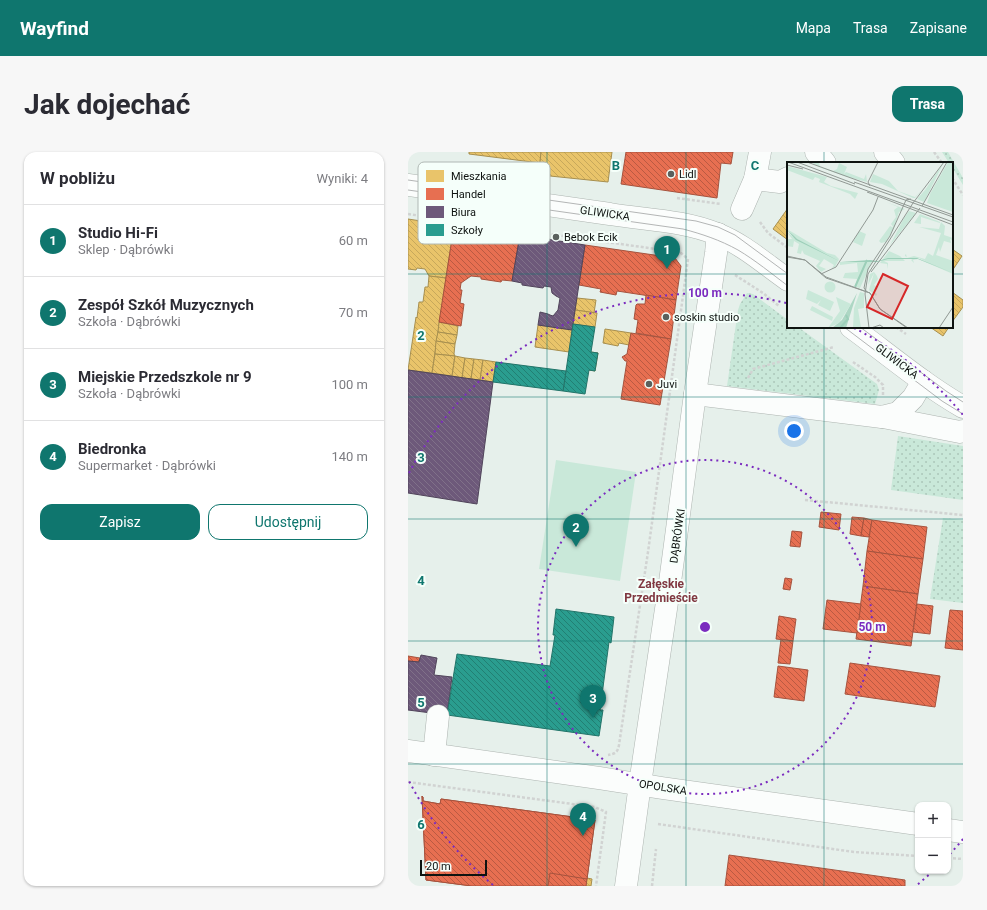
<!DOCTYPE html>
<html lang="pl">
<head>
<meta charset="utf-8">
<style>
  body { margin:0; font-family:Roboto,sans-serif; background:#f7f7f7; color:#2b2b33 }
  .controls { position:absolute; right:12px; bottom:12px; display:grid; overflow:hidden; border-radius:8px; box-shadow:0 1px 3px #0004 }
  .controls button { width:36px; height:36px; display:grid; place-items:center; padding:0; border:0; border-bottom:1px solid #e1e1e2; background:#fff; color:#2b2b33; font:20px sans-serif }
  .scale { position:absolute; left:12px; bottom:10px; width:67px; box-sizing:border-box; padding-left:4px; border:2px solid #0e1310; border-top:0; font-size:11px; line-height:14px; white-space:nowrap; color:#0e1310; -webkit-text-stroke:3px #f5fffa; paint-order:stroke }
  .you { position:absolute; left:386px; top:279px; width:14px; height:14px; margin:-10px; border:3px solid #fff; border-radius:50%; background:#1a73e8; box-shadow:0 0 0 6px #1a73e833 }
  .badge { display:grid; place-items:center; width:26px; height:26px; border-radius:50%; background:#0f766e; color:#fff; font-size:13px; font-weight:700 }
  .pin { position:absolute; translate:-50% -33px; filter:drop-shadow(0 1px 2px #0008) }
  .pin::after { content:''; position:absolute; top:21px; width:14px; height:12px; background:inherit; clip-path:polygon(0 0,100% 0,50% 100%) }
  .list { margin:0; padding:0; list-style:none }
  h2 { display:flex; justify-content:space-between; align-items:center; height:52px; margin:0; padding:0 16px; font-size:17px }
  h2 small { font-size:13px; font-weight:400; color:#7c7c81 }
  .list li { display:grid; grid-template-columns:26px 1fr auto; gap:12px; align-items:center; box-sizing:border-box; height:72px; padding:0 16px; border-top:1px solid #e1e1e2 }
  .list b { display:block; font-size:15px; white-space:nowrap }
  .list p { margin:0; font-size:13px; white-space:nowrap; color:#7c7c81 }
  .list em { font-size:13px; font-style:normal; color:#7c7c81 }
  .actions { display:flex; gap:8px; padding:12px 16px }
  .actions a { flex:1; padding:9px 0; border:1px solid #0f766e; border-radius:12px; text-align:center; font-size:14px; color:#0f766e }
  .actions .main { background:#0f766e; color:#fff }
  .map { position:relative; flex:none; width:555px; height:734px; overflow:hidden; border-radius:12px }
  header { display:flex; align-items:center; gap:24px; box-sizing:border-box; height:56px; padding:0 20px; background:#0f766e; color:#fff }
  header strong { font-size:19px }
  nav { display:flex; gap:22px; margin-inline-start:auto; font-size:14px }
  .intro { display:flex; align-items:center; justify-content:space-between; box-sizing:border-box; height:96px; padding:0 24px }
  h1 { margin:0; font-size:28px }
  .button { padding:10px 18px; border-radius:12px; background:#0f766e; color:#fff; font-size:14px; font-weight:700 }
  main { display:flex; gap:24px; padding:0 24px }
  aside { flex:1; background:#fff; border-radius:12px; box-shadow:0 1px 3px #0004 }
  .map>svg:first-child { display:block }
  .grass { fill:url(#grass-dots) }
  .garden { fill:#c9e8d9 }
  .homes { fill:url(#homes-back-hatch); stroke:#a78f4f }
  .shops { fill:url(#shops-back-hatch); stroke:#a6533e }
  .offices { fill:url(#offices-back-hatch); stroke:#50445a }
  .schools { fill:url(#schools-back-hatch); stroke:#227469 }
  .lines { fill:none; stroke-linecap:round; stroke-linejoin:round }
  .minor-casing { stroke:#adb4b0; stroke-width:23 }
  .path { stroke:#d1d3d2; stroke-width:2.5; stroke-dasharray:3 2; stroke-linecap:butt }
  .minor { stroke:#fbfdfc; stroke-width:22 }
  .tram { stroke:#b3b5b5; stroke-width:1 }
  .grid { fill:none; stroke:#0f766e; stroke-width:1; stroke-opacity:0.55 }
  .ring { fill:none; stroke:#7b2cbf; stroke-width:2; stroke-dasharray:2 4 }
  .poi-dot { fill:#5a605d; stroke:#f5fffa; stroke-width:1.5 }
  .labels { text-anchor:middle; stroke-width:4; stroke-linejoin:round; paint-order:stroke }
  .poi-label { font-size:11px; fill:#0e1310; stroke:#f5fffa; text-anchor:start }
  .street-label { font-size:11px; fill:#0e1310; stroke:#f5fffa }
  .neighbourhood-label { font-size:12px; font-weight:bold; fill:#803841; stroke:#f5fffa }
  .inset-river { fill:none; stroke:#9ccfb9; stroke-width:2 }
  .inset-road { fill:none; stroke:#909893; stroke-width:1 }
  .view { fill:#d62828; fill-opacity:0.15; stroke:#d62828; stroke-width:2 }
  .inset-edge { fill:none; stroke:#0e1310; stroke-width:2 }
  .key { fill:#f5fffa; stroke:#b0b8b4; stroke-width:1 }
  .key-label { font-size:11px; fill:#0e1310 }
  .grid-label { font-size:13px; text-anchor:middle; font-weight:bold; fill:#0f766e; stroke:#f5fffa; stroke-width:4; stroke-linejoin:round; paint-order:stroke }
  .centre { fill:#7b2cbf; stroke:#f5fffa; stroke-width:2 }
  .ring-label { font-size:12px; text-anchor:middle; font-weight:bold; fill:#7b2cbf; stroke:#f5fffa; stroke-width:4; stroke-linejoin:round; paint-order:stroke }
</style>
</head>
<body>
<header>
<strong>Wayfind</strong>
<nav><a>Mapa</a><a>Trasa</a><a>Zapisane</a></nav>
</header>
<div class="intro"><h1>Jak dojechać</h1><a class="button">Trasa</a></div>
<main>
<aside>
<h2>W pobliżu<small>Wyniki: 4</small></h2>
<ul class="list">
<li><span class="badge">1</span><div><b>Studio Hi-Fi</b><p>Sklep · Dąbrówki</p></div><em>60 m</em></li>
<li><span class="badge">2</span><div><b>Zespół Szkół Muzycznych</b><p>Szkoła · Dąbrówki</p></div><em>70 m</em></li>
<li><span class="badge">3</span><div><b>Miejskie Przedszkole nr 9</b><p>Szkoła · Dąbrówki</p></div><em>100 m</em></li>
<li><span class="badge">4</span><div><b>Biedronka</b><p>Supermarket · Dąbrówki</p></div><em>140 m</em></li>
</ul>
<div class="actions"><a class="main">Zapisz</a><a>Udostępnij</a></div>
</aside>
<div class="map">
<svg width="555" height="734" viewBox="0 0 555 734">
  <defs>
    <pattern id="grass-dots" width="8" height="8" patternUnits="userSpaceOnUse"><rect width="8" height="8" fill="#c9e8d9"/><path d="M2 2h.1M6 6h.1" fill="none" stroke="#abc6b9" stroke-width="1.8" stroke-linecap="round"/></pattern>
    <pattern id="homes-back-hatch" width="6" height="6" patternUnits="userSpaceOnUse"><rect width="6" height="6" fill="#e9c46a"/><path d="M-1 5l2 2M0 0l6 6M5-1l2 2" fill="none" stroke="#c7a85b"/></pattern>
    <pattern id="shops-back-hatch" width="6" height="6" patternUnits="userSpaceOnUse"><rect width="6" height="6" fill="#e76f51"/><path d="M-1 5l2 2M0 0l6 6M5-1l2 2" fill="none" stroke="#ba5a42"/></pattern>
    <pattern id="offices-back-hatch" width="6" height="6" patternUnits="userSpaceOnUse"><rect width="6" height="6" fill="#6d597a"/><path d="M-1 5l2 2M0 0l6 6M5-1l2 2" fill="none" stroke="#807189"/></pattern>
    <pattern id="schools-back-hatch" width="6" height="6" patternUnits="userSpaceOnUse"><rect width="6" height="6" fill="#2a9d8f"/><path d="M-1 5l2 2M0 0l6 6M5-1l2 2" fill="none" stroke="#227f73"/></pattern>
  </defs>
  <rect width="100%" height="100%" fill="#e6f0eb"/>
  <!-- grass -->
  <g class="grass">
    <path d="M 534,0 L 540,0 L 555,26 L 555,33 L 544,15 L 544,11 L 541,11 Z"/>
    <path d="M 339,141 L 345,142 L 380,168 L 380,175 L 390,175 L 469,232 L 471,238 L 467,252 L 319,234 L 330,158 L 332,152 Z"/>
    <path d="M 490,284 L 555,294 L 555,348 L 483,338 Z"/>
    <path d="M 535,366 L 555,368 L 555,451 L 522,447 Z"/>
  </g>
  <!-- garden -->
  <path class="garden" d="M 148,308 L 228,320 L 212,429 L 131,417 Z"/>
  <!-- homes -->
  <g class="homes">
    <path d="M 61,0 L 133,0 L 132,11 L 61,2 Z"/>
    <path d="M 133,0 L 204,0 L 200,30 L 142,24 L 142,22 L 131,21 Z"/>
    <path d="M 380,56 L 380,88 L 365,77 Z"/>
    <path d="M 0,67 L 46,74 L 38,126 L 21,124 L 17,117 L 9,116 L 8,118 L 0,117 Z"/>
    <path d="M 544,97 L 554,104 L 544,119 Z"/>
    <path d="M 21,124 L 38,126 L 24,221 L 0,218 L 8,165 L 9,166 L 11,150 L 15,150 L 17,135 L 20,135 Z"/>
    <path d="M 544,140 L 555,148 L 555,155 L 544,170 Z"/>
    <path d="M 169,146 L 188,148 L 186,161 L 167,158 Z"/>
    <path d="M 167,158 L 189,161 L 187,175 L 165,172 Z"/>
    <path d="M 31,170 L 50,174 L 49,183 L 30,180 Z"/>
    <path d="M 130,173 L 164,178 L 161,200 L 127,195 Z"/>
    <path d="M 522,175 L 541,175 L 535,184 Z"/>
    <path d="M 197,177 L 223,181 L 221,193 L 211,191 L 210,194 L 195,191 Z"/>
    <path d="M 30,180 L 49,183 L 47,192 L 28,189 Z"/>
    <path d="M 28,189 L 47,192 L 46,202 L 47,204 L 27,202 Z"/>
    <path d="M 183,200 L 190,201 L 187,219 L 181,218 Z"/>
    <path d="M 27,202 L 47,204 L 44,224 L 24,221 Z"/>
    <path d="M 47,204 L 57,206 L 54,226 L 44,224 Z"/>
    <path d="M 57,206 L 66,207 L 63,227 L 54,226 Z"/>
    <path d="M 66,207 L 75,208 L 72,228 L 63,227 Z"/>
    <path d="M 75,208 L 88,210 L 85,230 L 72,228 Z"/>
    <path d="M 179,726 L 184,727 L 183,734 L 178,734 Z"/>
  </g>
  <!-- shops -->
  <g class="shops">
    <path d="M 218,0 L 325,0 L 323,12 L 313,11 L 309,46 L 213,32 Z"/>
    <path d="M 46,74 L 112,83 L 104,129 L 94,128 L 93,130 L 73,127 L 73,125 L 63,124 L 53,131 L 52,138 L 54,138 L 52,151 L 56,152 L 53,174 L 31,170 Z"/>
    <path d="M 177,93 L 267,106 L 273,114 L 268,148 L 209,139 L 208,143 L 192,140 L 193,137 L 171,133 Z"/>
    <path d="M 238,143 L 268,148 L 263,187 L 228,181 L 230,168 L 226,167 L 228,153 L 229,152 L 237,152 Z"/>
    <path d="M 223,181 L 263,187 L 252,253 L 213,247 L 219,209 L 217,209 L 214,205 L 219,202 Z"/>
    <path d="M 413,360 L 433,362 L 431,378 L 411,375 Z"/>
    <path d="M 444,365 L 456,366 L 453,384 L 442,382 Z"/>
    <path d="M 456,366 L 464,368 L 461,385 L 453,384 Z"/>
    <path d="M 464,368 L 519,375 L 515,407 L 459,399 Z"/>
    <path d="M 384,379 L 394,380 L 392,395 L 382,394 Z"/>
    <path d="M 459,399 L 515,407 L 510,442 L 455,434 Z"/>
    <path d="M 377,426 L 384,427 L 382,438 L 375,437 Z"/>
    <path d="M 455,434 L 510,442 L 503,494 L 448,487 Z"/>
    <path d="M 419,448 L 453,452 L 449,481 L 415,477 Z"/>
    <path d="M 509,452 L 525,454 L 522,482 L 505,480 Z"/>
    <path d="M 542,458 L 555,459 L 555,498 L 537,496 Z"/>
    <path d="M 371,464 L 388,467 L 385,489 L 368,487 Z"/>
    <path d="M 373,487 L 385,489 L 382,512 L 370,511 Z"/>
    <path d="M 0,504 L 12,506 L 11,510 L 0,509 Z"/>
    <path d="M 442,511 L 532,524 L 527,555 L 437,542 Z"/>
    <path d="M 370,514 L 400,518 L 396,549 L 366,545 Z"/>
    <path d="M 14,644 L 15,645 L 15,649 L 32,652 L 33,647 L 187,668 L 178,734 L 64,734 L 18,728 Z"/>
    <path d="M 14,644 L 15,645 L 15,649 L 32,652 L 33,647 L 187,668 L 179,727 L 142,721 L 140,734 L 64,734 L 18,728 Z"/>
    <path d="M 321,703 L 497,728 L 497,734 L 317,734 Z"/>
  </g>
  <!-- offices -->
  <g class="offices">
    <path d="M 112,83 L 177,93 L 164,178 L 130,173 L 132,160 L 140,162 L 142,163 L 145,164 L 150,158 L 152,146 L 148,144 L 144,141 L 143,135 L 136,134 L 135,136 L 114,133 L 114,131 L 104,129 Z"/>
    <path d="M 0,218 L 85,230 L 69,352 L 0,341 Z"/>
    <path d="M 13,503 L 29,506 L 26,523 L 44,525 L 39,563 L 0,558 L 0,509 L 11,510 Z"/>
  </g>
  <!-- schools -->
  <g class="schools">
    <path d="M 165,172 L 187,175 L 183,200 L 190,201 L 187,219 L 181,218 L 177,242 L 155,239 Z"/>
    <path d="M 88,210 L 158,219 L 155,239 L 85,230 Z"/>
    <path d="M 148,457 L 206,465 L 203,491 L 201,490 L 192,558 L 195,558 L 191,584 L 39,563 L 49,502 L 142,514 L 147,483 L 145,483 Z"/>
  </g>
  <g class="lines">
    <defs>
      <g id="minor">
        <path d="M 408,0 L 417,11"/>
        <path d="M 477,0 L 486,11"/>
        <path d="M 347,27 L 372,30 L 380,26"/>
        <path d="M 0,33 C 67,42 134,52 202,62 C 238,68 275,68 309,82 C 335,92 357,112 380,128"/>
        <path d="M 334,57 L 347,27 L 352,0"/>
        <path d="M 443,175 C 480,202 515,232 555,255"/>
        <path d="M 287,242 L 474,265 L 490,261 L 505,246 L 515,229"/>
        <path d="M 475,265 L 552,280 L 555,279"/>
        <path d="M 0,599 L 191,626 L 254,636 L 510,672"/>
        <path d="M 26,603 L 30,564"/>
        <path d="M 540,678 L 555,680"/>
        <path d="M 218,734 L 232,632 L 262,430 L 287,242 L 308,101 L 310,82"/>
      </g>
    </defs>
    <!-- minor casing -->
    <use href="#minor" class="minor-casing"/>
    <!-- path -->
    <g class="path">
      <path d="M 526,0 L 534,11"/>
      <path d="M 544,26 L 555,43"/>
      <path d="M 269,46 L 313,52"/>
      <path d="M 0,62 L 255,98 L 273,101 L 280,107 L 240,400 L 211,593 C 210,600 207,602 200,603"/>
      <path d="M 352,70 L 360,81 L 380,96"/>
      <path d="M 327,123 L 355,141 L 371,154"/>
      <path d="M 488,175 L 498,182"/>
      <path d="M 445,210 L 467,225 L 475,233 L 475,243"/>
      <path d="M 340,226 L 345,217 L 426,195"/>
      <path d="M 397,348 L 555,363"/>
      <path d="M 0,630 L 187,655 L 198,660 L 188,734"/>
      <path d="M 250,672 L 446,700 L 510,704"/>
      <path d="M 540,706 L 555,707"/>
      <path d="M 244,734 L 248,697"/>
    </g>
    <!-- minor -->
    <use href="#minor" class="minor"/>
    <!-- tram -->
    <g class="tram">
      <path d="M 0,28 L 288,69 L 310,75 L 327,83 L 380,122"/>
      <path d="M 0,38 L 275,77 C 294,82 312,88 330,98 C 347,108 364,122 380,134"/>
      <path d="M 436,175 L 534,249 L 555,262"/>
      <path d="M 452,175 L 538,239 L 555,250"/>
    </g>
  </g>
  <!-- grid -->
  <path class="grid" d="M 139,0 L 139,734M 278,0 L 278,734M 416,0 L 416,11M 0,122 L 380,122M 544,122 L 555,122M 416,175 L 416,734M 0,245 L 555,245M 0,367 L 555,367M 0,489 L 555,489M 0,612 L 555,612"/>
  <!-- distance rings -->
  <g class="ring">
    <circle cx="297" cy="475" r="167"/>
    <path d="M555 687A334 334 0 0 1 541 703M525 719A334 334 0 0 1 509 733M85 733A334 334 0 0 1 1 629M1 321A334 334 0 0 1 378 151M446 176A334 334 0 0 1 555 263"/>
  </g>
  <!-- markers -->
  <g class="poi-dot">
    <circle cx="263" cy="22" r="4"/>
    <circle cx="148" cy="85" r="4"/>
    <circle cx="258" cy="165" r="4"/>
    <circle cx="241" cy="232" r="4"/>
  </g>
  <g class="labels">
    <!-- poi labels -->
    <g class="poi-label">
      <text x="271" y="26">Lidl</text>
      <text x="156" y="89">Bebok Ecik</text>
      <text x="266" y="169">soskin studio</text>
      <text x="249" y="236">Juvi</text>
    </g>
    <!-- street labels -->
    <g class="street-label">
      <text transform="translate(197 61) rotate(8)" y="4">GLIWICKA</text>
      <text transform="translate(489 209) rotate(37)" y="4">GLIWICKA</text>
      <text transform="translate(269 384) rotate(-82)" y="4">DĄBRÓWKI</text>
      <text transform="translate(255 635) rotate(9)" y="4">OPOLSKA</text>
    </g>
    <!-- neighbourhood labels -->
    <g class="neighbourhood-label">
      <text x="253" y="436">Załęskie<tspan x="253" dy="14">Przedmieście</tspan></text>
    </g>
  </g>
  <!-- overview -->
  <g transform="translate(379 10)">
    <rect width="166" height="166" fill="#e6f0eb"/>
    <path d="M 24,0 L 32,0 L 33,5 L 46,9 L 50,7 L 52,1 L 60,5 L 57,12 L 59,10 L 77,17 L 79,12 L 80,20 L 57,14 L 32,5 ZM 157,0 L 137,40 L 130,37 L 138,28 ZM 161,0 L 143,32 L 161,0 L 166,0 L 166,50 L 140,41 L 143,32 ZM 0,4 L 40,15 L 37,20 L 44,24 L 71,31 L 68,37 L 63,32 L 32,20 L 33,17 L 28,15 L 26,18 L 0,8 ZM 86,12 L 102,19 L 111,29 L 125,34 L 128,35 L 135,28 L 128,36 L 126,36 L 95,22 L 83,20 ZM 99,40 L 118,47 L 112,50 L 107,66 L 104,62 L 109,55 L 107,48 L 111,45 ZM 122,49 L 129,51 L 103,83 L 117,56 ZM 133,52 L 153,60 L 153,61 L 134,55 L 134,62 L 127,61 ZM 154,60 L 158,64 L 157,73 L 166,76 L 166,79 L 163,77 L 164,81 L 157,79 L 153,90 L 152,85 L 149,93 L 166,99 L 166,112 L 131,97 L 126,98 L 127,101 L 124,98 L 127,96 L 132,97 L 140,100 L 132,96 L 121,96 L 118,94 L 118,93 L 119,92 L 120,96 L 127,94 L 138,97 L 141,91 L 146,94 L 154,71 L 132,65 L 152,67 ZM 103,64 L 107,66 L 99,80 L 94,81 L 92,79 ZM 0,67 L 40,91 L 48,93 L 52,97 L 48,105 L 45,106 L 47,103 L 37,97 L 32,104 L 39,107 L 34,110 L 29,104 L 33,99 L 17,92 L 15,88 L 14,92 L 10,91 L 12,82 L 7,79 L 6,85 L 0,84 L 0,77 L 5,77 L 0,70 L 9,77 ZM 72,69 L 79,72 L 75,84 L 66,80 ZM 102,89 L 113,94 L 118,99 L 97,99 L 101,101 L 101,107 L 100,102 L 93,101 ZM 81,99 L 85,100 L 73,126 L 68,125 L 70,117 L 56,116 L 58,111 L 71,110 L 70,101 L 53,103 L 53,100 ZM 87,110 L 90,114 L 91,117 L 87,123 L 91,126 L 86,129 L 90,132 L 89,134 L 82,128 L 87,111 L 81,123 L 83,112 ZM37.5 125a5.5 5.5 0 1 1 11 0a5.5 5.5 0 1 1-11 0ZM 21,128 L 47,140 L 43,149 L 31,143 L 34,138 L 30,142 L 19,137 ZM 25,144 L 46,155 L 45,159 L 23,148 Z" fill="#c9e8d9"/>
    <path d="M 70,131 L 59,166 L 45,166 L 55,158 Z" fill="#add7c4"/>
    <path d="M 73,130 L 77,131 L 77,146 L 71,147 L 74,166 L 66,166 L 67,146 Z" fill="#c9e8d9"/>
    <path d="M 49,135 L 64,142 L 52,161 L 41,166 L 53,149 Z" fill="#c9e8d9"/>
    <path d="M 0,68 L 6,73 L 10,77 L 54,100 L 83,98 L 91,99 L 101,96 L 130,96 L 166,111 L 131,97 L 101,97 L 90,100 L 54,100 L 9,78 Z" fill="#9ccfb9"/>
    <path class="inset-river" d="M 68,125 L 80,98M 53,166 L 61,157 L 59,153"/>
    <path class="inset-road" d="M 1,0 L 166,60M 10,0 L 68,22M 20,0 L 166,53M 0,3 L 16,7M 67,20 L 166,55M 83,24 L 81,20 L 91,0M 80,30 L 166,63M 126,41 L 157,0M 135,44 L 160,0M 0,94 L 18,98 L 39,115 L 83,131 L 93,147 L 121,166M 0,95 L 18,98 L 39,116 L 83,131 L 93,147 L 120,166M 84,110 L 133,46M 34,112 L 49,105 L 86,48 L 91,35M 80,130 L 77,126 L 81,107 L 103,74 L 119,38 L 124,37M 82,166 L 78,132 L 81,112 L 126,41M 84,166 L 93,163 L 97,166M 152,166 L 166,145"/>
    <path class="view" d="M 96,112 L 121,124 L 105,157 L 80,145 Z"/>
    <rect width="166" height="166" class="inset-edge"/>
  </g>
  <!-- legend -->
  <rect x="10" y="10" width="132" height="82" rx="6" class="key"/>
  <rect x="18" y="18" width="18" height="12" fill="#e9c46a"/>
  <rect x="18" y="36" width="18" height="12" fill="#e76f51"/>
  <rect x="18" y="54" width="18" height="12" fill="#6d597a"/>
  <rect x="18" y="72" width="18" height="12" fill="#2a9d8f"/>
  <g class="key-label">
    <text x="43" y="28">Mieszkania</text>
    <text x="43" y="46">Handel</text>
    <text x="43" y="64">Biura</text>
    <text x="43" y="82">Szkoły</text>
  </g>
  <g class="grid-label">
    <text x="208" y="18">B</text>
    <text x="347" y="18">C</text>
    <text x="13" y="188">2</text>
    <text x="13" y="310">3</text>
    <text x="13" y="433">4</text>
    <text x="13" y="555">5</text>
    <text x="13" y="677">6</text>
  </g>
  <circle cx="297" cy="475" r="6" class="centre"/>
  <g class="ring-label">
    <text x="297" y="145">100 m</text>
    <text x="464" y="479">50 m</text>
  </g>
</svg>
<div class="controls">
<button>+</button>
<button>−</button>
</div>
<div class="scale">20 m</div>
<div class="you"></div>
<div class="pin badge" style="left:259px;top:117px">1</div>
<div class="pin badge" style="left:168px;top:395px">2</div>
<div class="pin badge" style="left:185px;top:566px">3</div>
<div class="pin badge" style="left:175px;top:684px">4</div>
</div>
</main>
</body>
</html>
